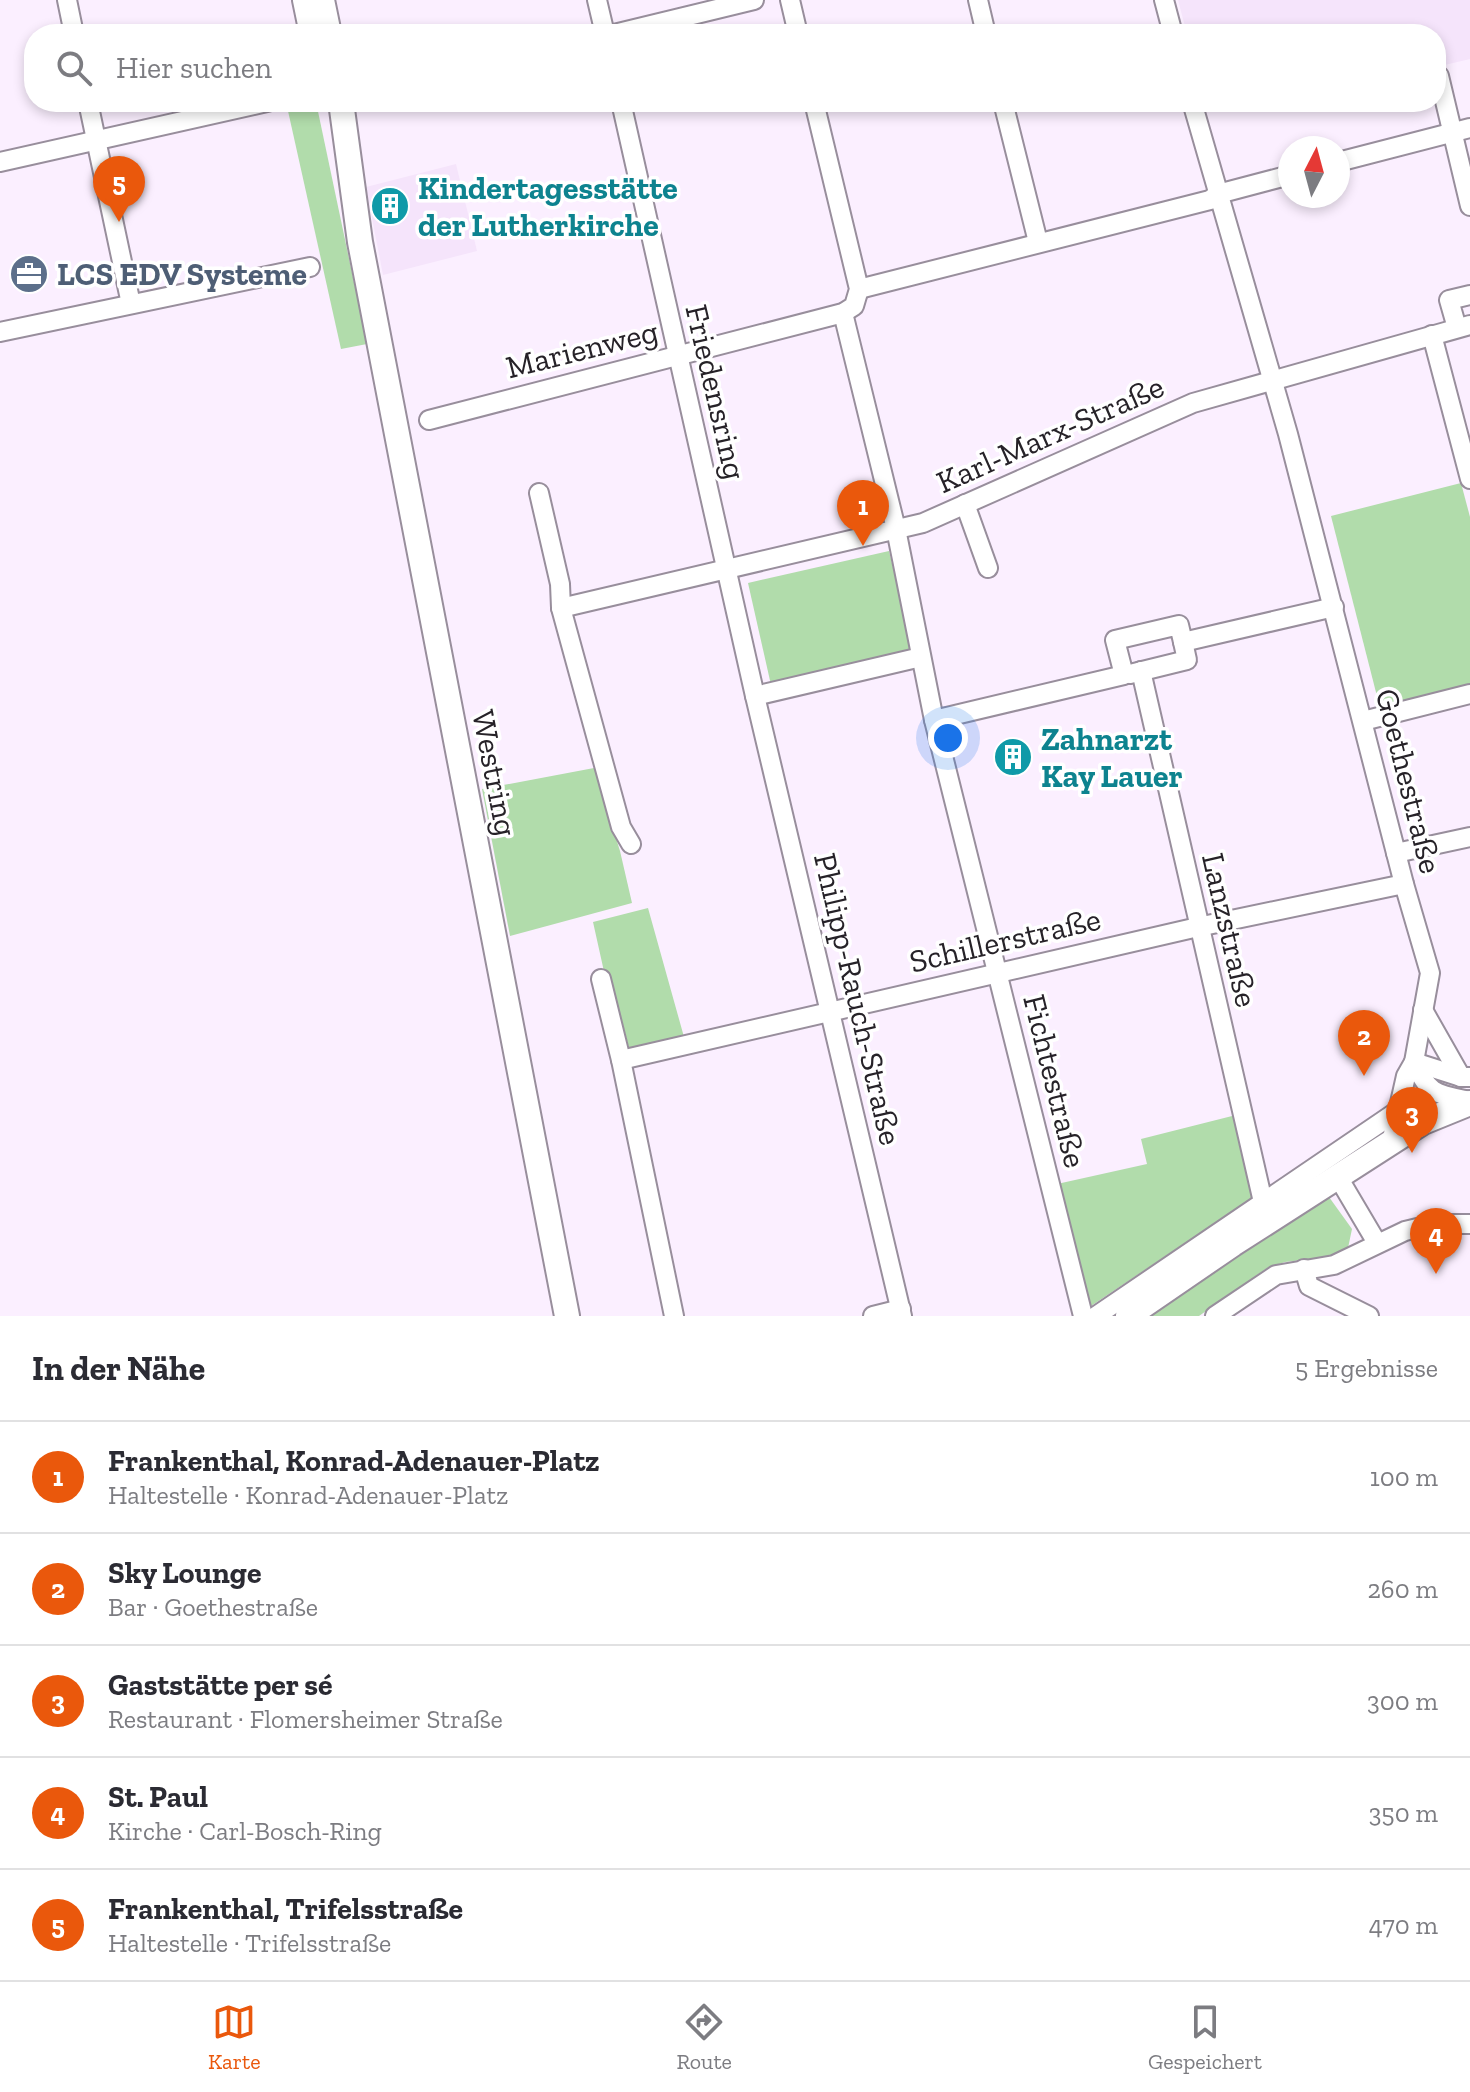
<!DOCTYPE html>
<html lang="de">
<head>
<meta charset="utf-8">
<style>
  body { margin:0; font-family:"Zilla Slab",serif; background:#f7f7f7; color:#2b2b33 }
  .compass { position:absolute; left:1278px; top:136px; width:72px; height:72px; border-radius:50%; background:#fff; box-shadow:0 4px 12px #0003; rotate:6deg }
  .you { position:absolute; left:948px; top:738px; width:28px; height:28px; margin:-20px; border:6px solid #fff; border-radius:50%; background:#1a73e8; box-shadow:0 0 0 12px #1a73e833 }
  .badge { display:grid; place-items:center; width:52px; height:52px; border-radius:50%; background:#ea580c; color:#fff; font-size:26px; font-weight:700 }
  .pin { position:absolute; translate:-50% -66px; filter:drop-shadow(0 2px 4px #0008) }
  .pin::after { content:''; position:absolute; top:42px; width:28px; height:24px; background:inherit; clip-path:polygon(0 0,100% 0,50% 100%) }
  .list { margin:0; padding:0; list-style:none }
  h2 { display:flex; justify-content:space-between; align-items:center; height:104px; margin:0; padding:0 32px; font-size:34px }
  h2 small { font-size:26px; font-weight:400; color:#7c7c81 }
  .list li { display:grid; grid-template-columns:52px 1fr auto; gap:24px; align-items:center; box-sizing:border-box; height:112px; padding:0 32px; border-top:2px solid #e1e1e2 }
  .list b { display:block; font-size:30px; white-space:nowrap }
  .list p { margin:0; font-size:26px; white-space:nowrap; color:#7c7c81 }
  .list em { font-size:26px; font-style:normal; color:#7c7c81 }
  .icon { flex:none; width:44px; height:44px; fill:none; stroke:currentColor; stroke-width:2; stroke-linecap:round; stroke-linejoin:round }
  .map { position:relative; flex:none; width:1470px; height:1316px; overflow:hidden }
  .search { position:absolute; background:#fff; box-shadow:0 4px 12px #0003; left:24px; right:24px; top:24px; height:88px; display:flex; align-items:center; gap:20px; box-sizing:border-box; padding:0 28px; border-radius:32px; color:#7c7c81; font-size:30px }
  .sheet { height:664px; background:#fff }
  nav { display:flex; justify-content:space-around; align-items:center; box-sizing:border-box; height:112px; border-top:2px solid #e1e1e2; background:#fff; font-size:22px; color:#7c7c81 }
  nav a { display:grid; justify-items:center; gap:4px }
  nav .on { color:#ea580c }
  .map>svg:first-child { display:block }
  .built { fill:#f5e4fb }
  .green { fill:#b1dcab }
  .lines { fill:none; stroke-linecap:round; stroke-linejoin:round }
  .minor-casing { stroke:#988e9c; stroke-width:22 }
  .major-casing { stroke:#988e9c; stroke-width:28 }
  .minor { stroke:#fff; stroke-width:18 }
  .major { stroke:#fff; stroke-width:24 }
  .labels { text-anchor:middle; stroke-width:7; stroke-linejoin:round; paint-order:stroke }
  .culture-label { font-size:32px; font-weight:bold; fill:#0d838f; stroke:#fff; text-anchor:start }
  .service-label { font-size:32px; font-weight:bold; fill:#4e5e75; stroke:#fff; text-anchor:start }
  .street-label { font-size:32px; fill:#262228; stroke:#fff }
</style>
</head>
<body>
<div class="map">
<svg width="1470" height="1316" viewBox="0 0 1470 1316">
  <rect width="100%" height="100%" fill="#fbefff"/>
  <!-- built -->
  <g class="built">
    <path d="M 1178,0 L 1470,0 L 1470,59 L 1436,67 L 1436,34 L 1187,34 Z"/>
    <path d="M 456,164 L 477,251 L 383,275 L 366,187 Z"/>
  </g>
  <!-- green -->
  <g class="green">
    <path d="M 286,102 L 316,102 L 367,344 L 341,349 Z"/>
    <path d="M 1461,483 L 1470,517 L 1470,685 L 1380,708 L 1331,516 Z"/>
    <path d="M 889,551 L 913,651 L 771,685 L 748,583 Z"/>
    <path d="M 594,768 L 620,851 L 632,903 L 510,936 L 482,789 Z"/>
    <path d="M 648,908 L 684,1037 L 629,1048 L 612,983 L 605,976 L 593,922 Z"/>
    <path d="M 1236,1115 L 1255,1196 L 1091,1306 L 1083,1291 L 1057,1184 L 1147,1164 L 1141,1139 Z"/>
    <path d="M 1329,1197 L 1352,1229 L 1348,1248 L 1334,1256 L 1285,1262 L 1267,1268 L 1199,1316 L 1144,1316 Z"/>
  </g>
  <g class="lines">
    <defs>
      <g id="minor">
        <path d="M 67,0 L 74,34"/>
        <path d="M 597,0 L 605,34"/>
        <path d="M 790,0 L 798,34"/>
        <path d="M 978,0 L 986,34"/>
        <path d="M 1164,0 L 1173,34"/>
        <path d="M 614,34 L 754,0"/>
        <path d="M 1439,76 L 1470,206"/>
        <path d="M 88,102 L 131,304"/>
        <path d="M 621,102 L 755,696 L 902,1316"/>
        <path d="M 1003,102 L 1038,242"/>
        <path d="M 1192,102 L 1288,434 L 1404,884 L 1430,973 L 1414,1062 L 1406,1076 L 1391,1143"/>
        <path d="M 0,162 L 267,102"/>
        <path d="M 1338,162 L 1470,128"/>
        <path d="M 859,289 L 1210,200 L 1218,194 L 1290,175"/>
        <path d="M 843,313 L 896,529 L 934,720 L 1083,1316"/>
        <path d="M 1457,328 L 1449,300 L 1470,295"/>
        <path d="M 0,332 L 310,267"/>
        <path d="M 1432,335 L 1470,479"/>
        <path d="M 429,420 L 843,313 L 854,306 L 859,289 L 814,102"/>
        <path d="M 539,493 L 560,584 L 561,608 L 621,827 L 631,844"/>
        <path d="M 965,504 L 988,568"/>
        <path d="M 561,608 L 923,523 L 1193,403 L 1470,325"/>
        <path d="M 1141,671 L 1263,1202"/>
        <path d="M 1130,674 L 1187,660 L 1183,642"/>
        <path d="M 755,696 L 921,657"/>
        <path d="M 934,720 L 1124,675 L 1115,640 L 1179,625 L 1183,642 L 1334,607"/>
        <path d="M 1363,721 L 1470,694"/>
        <path d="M 1396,853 L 1470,837"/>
        <path d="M 601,979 L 621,1060 L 674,1316"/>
        <path d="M 1423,1010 L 1461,1077 L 1470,1077"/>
        <path d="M 621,1060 L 1198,927 L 1404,884"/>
        <path d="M 1414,1062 C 1429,1095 1436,1094 1470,1101"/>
        <path d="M 1414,1062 L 1461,1077"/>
        <path d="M 1338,1177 L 1377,1243"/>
        <path d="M 1304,1269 L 1309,1286 L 1369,1316"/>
        <path d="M 873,1316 L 901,1309"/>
        <path d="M 1096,1316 L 1399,1110"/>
        <path d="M 1215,1316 L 1276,1275 L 1334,1265 L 1405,1231 L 1434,1224 L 1470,1224"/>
      </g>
      <g id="major">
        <path d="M 305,0 L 312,34"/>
        <path d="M 322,0 L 329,34"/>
        <path d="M 341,102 L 360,242 L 567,1316"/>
        <path d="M 1128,1316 L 1233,1244 L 1423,1122 L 1470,1103"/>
      </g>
    </defs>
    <!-- minor casing -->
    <use href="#minor" class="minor-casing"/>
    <!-- major casing -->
    <use href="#major" class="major-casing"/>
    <!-- minor -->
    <use href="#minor" class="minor"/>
    <!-- major -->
    <use href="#major" class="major"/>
  </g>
  <!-- icons -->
  <defs>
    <symbol id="building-disc" viewBox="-11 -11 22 22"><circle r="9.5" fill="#0f9aa8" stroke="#fff"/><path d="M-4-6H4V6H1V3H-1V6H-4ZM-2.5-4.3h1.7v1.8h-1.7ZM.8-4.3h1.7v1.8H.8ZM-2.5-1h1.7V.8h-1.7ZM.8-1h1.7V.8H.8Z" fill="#fff"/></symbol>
    <symbol id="office-disc" viewBox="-11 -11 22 22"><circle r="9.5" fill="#5c6f8a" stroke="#fff"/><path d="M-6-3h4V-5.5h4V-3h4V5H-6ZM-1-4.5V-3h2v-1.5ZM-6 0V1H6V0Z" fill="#fff"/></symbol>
  </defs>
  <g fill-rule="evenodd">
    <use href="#building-disc" x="368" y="184" width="44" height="44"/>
    <use href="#office-disc" x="7" y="252" width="44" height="44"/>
    <use href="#building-disc" x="991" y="735" width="44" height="44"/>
  </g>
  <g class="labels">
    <!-- culture labels -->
    <g class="culture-label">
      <text x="418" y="199">Kindertagesstätte<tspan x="418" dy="37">der Lutherkirche</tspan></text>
      <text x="1041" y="750">Zahnarzt<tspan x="1041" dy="37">Kay Lauer</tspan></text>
    </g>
    <!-- service labels -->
    <g class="service-label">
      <text x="57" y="285">LCS EDV Systeme</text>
    </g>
    <!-- street labels -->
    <g class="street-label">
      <text transform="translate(582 349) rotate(-14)" y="11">Marienweg</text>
      <text transform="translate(716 392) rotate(77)" y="11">Friedensring</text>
      <text transform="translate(1050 434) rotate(-24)" y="11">Karl-Marx-Straße</text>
      <text transform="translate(495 773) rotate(79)" y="11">Westring</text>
      <text transform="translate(1409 781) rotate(76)" y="11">Goethestraße</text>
      <text transform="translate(1230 930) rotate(77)" y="11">Lanzstraße</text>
      <text transform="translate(1005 940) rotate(-13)" y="11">Schillerstraße</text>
      <text transform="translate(858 999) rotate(77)" y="11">Philipp-Rauch-Straße</text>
      <text transform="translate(1055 1081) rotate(76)" y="11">Fichtestraße</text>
    </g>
  </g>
</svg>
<svg class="compass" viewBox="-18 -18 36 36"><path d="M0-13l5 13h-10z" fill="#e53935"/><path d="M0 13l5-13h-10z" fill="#7c7c81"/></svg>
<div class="you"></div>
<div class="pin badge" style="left:863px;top:546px">1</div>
<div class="pin badge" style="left:1364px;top:1076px">2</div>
<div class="pin badge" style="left:1412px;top:1153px">3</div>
<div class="pin badge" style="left:1436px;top:1274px">4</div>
<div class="pin badge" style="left:119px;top:222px">5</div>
<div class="search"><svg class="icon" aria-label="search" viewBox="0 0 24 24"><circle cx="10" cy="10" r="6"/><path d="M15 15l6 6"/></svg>Hier suchen</div>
</div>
<section class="sheet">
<h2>In der Nähe<small>5 Ergebnisse</small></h2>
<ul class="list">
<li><span class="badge">1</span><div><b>Frankenthal, Konrad-Adenauer-Platz</b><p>Haltestelle · Konrad-Adenauer-Platz</p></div><em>100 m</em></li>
<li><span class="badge">2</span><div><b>Sky Lounge</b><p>Bar · Goethestraße</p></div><em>260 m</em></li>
<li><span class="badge">3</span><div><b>Gaststätte per sé</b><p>Restaurant · Flomersheimer Straße</p></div><em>300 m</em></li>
<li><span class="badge">4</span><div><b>St. Paul</b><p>Kirche · Carl-Bosch-Ring</p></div><em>350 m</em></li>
<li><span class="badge">5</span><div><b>Frankenthal, Trifelsstraße</b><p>Haltestelle · Trifelsstraße</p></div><em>470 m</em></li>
</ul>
</section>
<nav>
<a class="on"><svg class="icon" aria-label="map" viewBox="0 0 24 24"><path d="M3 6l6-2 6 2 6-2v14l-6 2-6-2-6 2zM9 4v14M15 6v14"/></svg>Karte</a>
<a><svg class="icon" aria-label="directions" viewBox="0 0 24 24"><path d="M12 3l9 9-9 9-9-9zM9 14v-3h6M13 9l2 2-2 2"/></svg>Route</a>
<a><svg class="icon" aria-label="saved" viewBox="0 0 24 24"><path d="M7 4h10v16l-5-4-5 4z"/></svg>Gespeichert</a>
</nav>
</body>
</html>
